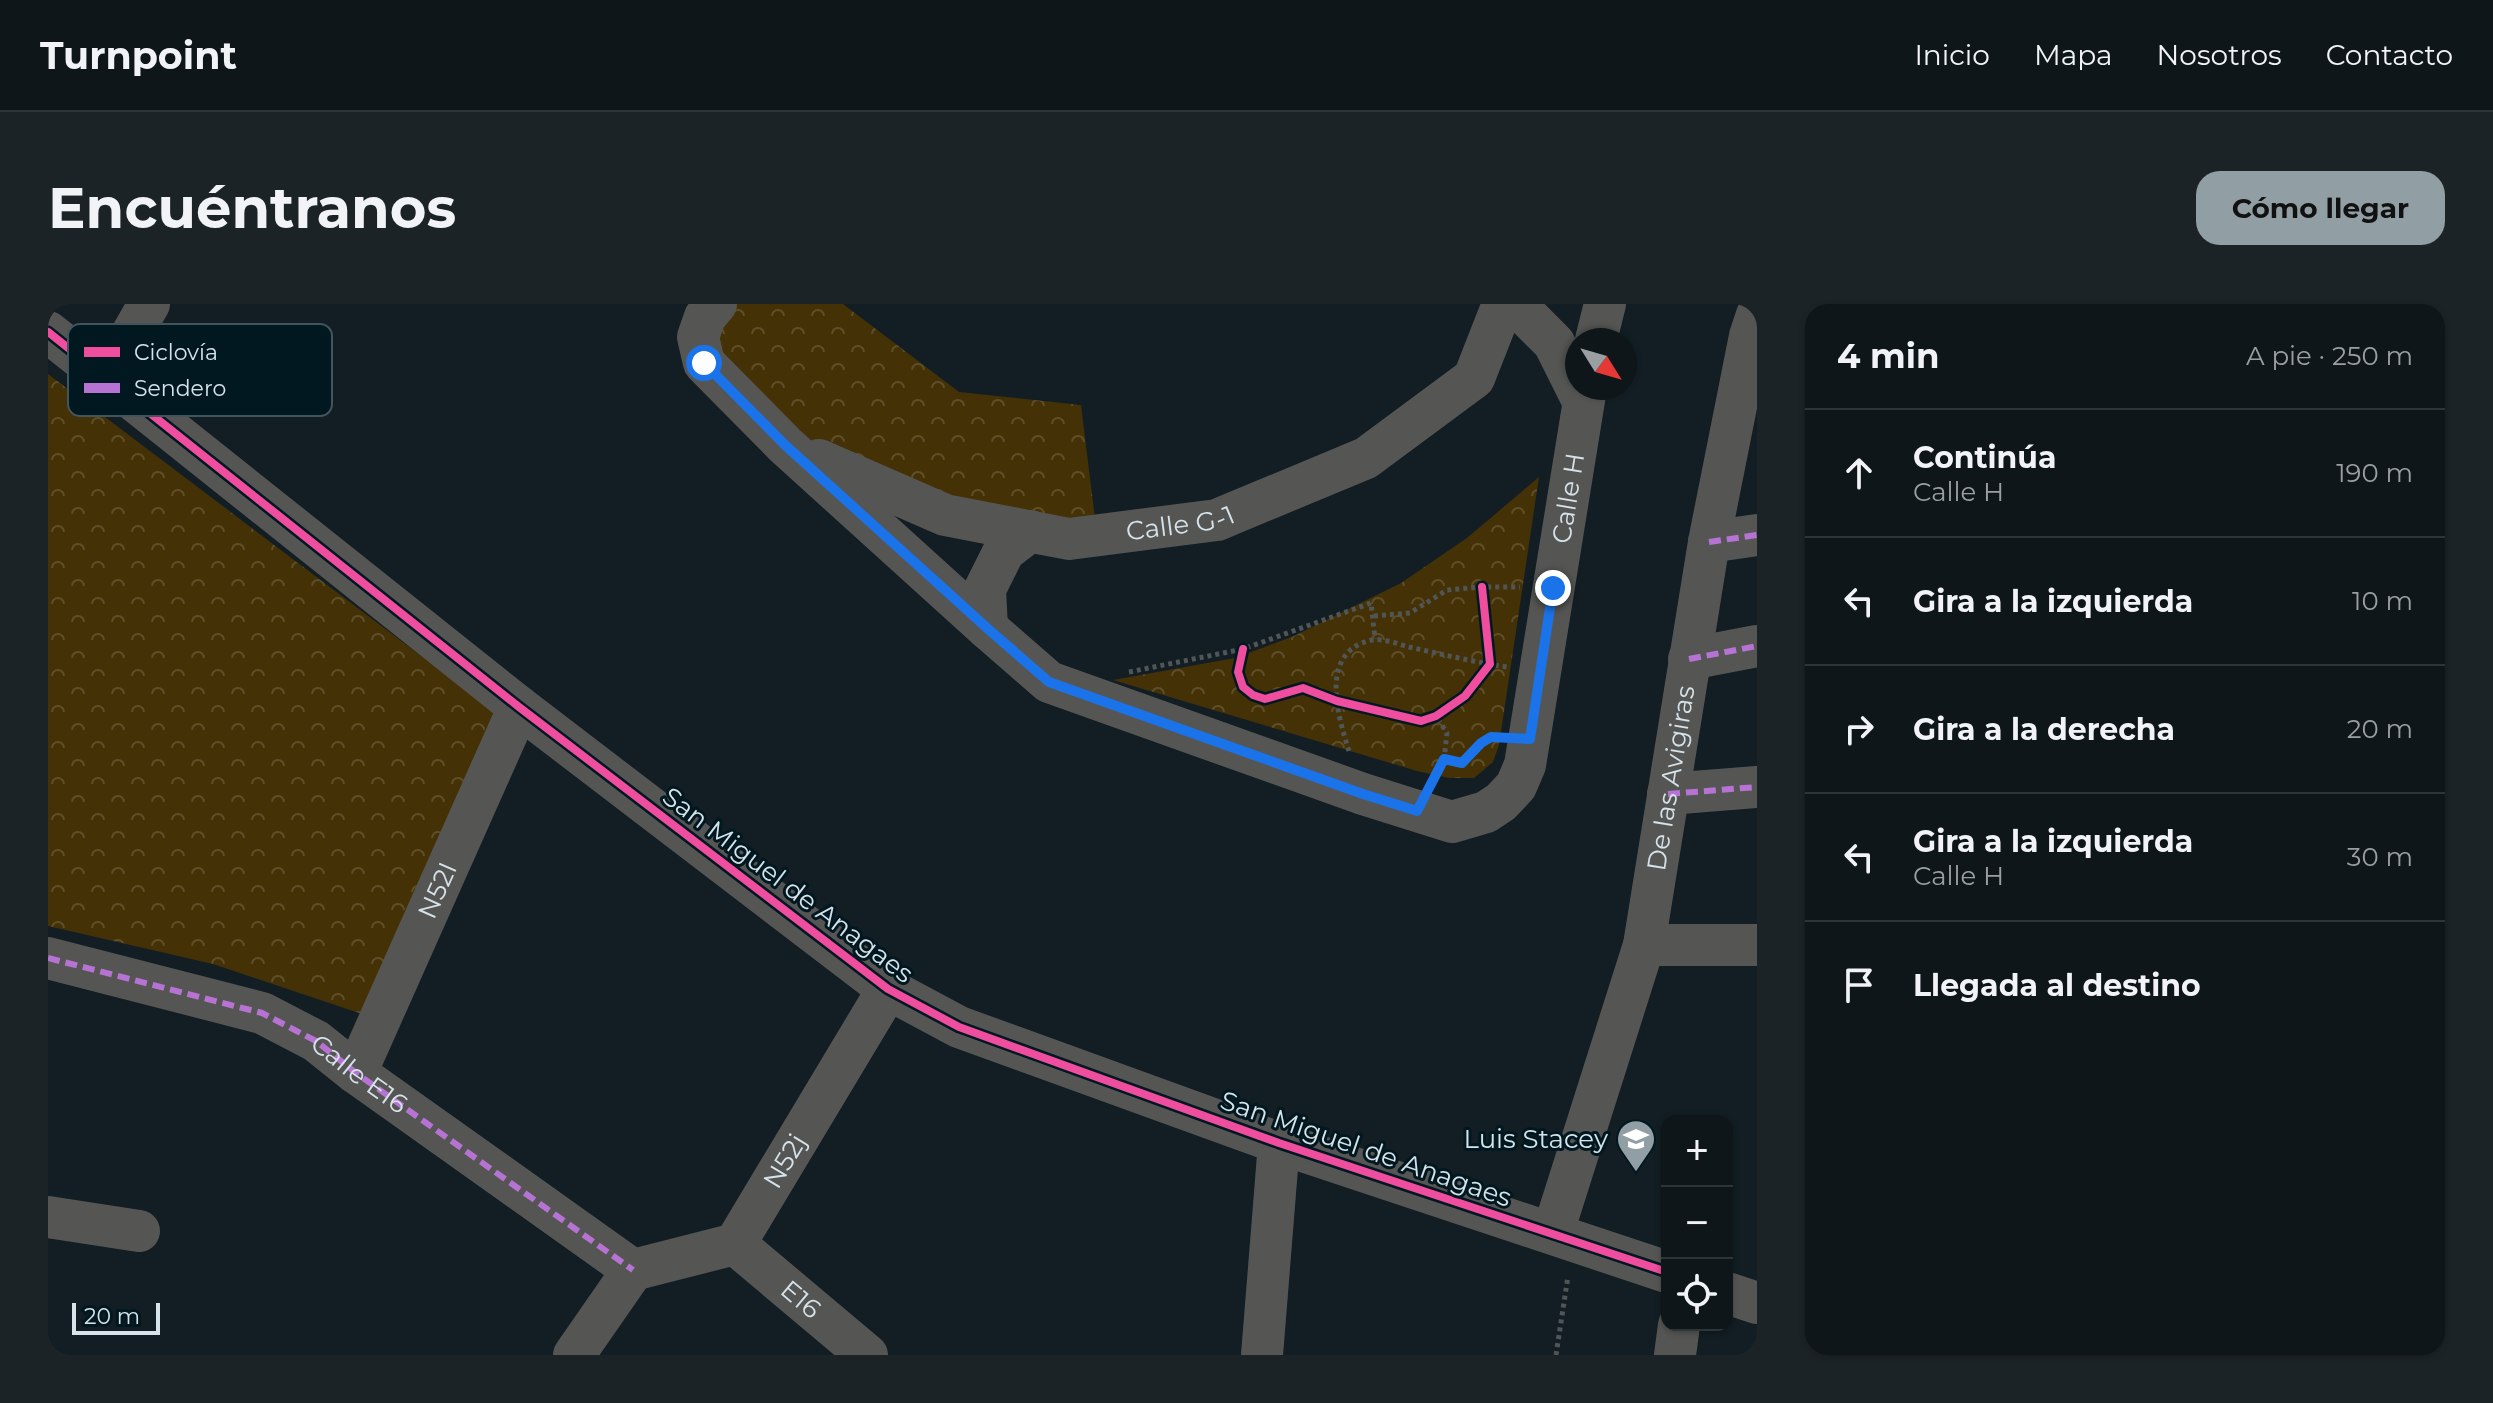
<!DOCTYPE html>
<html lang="es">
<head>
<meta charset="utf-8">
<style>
  body { margin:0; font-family:Montserrat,sans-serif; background:#1c2327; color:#f1f3f6 }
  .controls { position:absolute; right:24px; bottom:24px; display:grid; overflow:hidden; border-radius:16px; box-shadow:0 2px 6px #0004 }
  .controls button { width:72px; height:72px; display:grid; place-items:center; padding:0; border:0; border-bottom:2px solid #2e3539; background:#0e161a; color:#f1f3f6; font:40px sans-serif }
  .compass { position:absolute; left:1517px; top:24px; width:72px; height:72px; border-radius:50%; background:#0e161a; box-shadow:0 2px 6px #0004; rotate:127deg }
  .scale { position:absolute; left:24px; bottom:20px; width:88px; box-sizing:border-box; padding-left:8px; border:4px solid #d6e3ea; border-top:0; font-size:22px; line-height:28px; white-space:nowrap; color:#d6e3ea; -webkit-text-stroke:6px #021821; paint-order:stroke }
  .stop { position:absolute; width:24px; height:24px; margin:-18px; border:6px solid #1a73e8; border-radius:50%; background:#fff }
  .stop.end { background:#1a73e8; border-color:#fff; box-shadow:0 2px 8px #0008 }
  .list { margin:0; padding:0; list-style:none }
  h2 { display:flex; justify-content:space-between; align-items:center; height:104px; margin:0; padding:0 32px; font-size:34px }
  h2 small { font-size:26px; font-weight:400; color:#9b9fa2 }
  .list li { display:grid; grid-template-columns:52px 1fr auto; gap:24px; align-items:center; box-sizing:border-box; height:128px; padding:0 32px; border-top:2px solid #2e3539 }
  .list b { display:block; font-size:30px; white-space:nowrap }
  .list p { margin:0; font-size:26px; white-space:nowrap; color:#9b9fa2 }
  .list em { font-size:26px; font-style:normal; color:#9b9fa2 }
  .icon { flex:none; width:44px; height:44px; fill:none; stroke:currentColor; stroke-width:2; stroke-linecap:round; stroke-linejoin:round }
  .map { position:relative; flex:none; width:1709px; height:1051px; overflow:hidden; border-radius:24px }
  header { display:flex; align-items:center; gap:48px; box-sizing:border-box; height:112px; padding:0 40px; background:#0e161a; border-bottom:2px solid #2e3539 }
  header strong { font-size:38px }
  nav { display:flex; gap:44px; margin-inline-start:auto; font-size:28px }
  .intro { display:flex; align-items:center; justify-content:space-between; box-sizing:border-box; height:192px; padding:0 48px }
  h1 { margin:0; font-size:56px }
  .button { padding:20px 36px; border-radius:24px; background:#919ea4; color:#111; font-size:28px; font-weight:700 }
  main { display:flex; gap:48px; padding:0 48px }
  aside { flex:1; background:#0e161a; border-radius:24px; box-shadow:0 2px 6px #0004 }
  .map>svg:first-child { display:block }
  .park { fill:url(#park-crowns) }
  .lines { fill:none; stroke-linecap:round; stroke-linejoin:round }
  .path { stroke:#505555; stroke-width:5; stroke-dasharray:4 4; stroke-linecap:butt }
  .minor { stroke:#555654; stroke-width:42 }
  .quiet { stroke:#b673d3; stroke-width:6; stroke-dasharray:12 6; stroke-linecap:butt }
  .cycleway-casing { stroke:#021821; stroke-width:13 }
  .cycleway { stroke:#ef4d9e; stroke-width:8 }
  .route { stroke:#1a73e8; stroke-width:10 }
  .labels { text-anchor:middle; stroke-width:6; stroke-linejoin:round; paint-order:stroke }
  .street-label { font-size:26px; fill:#d6e3ea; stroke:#021821 }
  .poi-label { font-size:26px; fill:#d6e3ea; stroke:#021821; text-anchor:end }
  .key { fill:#021821; stroke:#42555d; stroke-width:2 }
  .key-label { font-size:22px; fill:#d6e3ea }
</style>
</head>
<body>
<header>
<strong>Turnpoint</strong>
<nav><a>Inicio</a><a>Mapa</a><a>Nosotros</a><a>Contacto</a></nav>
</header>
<div class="intro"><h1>Encuéntranos</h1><a class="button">Cómo llegar</a></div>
<main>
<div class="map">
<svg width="1709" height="1051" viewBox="0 0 1709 1051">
  <defs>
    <pattern id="park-crowns" width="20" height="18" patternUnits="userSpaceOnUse" patternTransform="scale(2)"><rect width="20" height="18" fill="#443106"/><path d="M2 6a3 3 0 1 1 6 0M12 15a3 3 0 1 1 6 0" fill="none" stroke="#5e4f2a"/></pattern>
  </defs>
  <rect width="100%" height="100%" fill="#121e23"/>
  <!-- park -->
  <g class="park">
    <path d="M 671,0 L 795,0 L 911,88 L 1033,101 L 1049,231 L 731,148 L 666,93 Z"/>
    <path d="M 0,70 L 450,410 L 323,713 L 165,660 L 0,622 Z"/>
    <path d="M 1491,173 L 1451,441 L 1445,458 L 1426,474 L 1401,474 L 1369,467 L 1065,376 L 1187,354 L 1246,332 L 1353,279 L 1419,234 Z"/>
  </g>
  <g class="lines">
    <!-- path -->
    <g class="path">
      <path d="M 1326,312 L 1362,309 L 1399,286 L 1434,283 L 1472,283"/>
      <path d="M 1195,345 L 1190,368 L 1195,383 L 1205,391 L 1217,395 L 1255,384 L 1289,397 L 1373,417 L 1388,412 L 1417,392 L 1442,360 L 1434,283"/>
      <path d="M 1081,368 L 1195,345 L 1323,299 L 1327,335"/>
      <path d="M 1301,447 C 1289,410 1271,347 1324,336 C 1335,334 1350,340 1361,343 C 1393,350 1426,358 1459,363"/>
      <path d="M 1396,455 L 1414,459 L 1433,439 L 1449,433"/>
      <path d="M 1384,477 L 1396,455 L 1399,429 L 1388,412"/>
      <path d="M 1508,1051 L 1520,972"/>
    </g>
    <!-- minor -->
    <g class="minor">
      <path id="s1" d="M 668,0 L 657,13 L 650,33 L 656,59 L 737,141 L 939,324 L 1001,378 L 1315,490 L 1404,518 L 1438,508 L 1453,498 L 1468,482 L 1477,461 L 1538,84"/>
      <path d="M 1467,0 L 1506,39 L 1535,97"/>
      <path d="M 0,28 L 471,403 L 840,685 L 911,723 L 1231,839 L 1619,968"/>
      <path d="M 1548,36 L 1557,0"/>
      <path d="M 59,74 L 101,0"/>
      <path id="s2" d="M 771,156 L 897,211 L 1021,235 L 1169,216 L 1318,154 L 1426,74 L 1455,0"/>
      <path d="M 1661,238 L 1709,231"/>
      <path d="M 939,324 L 937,285 L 956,247 L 982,227"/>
      <path d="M 1641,355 L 1709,342"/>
      <path d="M 1620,490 L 1709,483"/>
      <path d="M 1596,641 L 1709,641"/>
      <path d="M 0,654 L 214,709 L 268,737 L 308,769 L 585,966"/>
      <path id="s3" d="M 308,769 L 471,403"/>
      <path d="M 0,913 L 91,927"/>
      <path id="s4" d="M 1505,928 L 1596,641 L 1661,238 L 1702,32 L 1709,11"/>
      <path id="s5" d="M 687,940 L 819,1051"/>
      <path id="s6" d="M 585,966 L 687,940 L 840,685"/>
      <path d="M 1679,989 L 1709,999"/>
      <path d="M 526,1051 L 585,966"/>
      <path d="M 1214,1051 L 1231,839"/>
      <path d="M 1627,1051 L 1631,1021"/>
    </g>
    <!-- quiet -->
    <g class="quiet">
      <path d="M 1661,238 L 1709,231"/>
      <path d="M 1641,355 L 1709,342"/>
      <path d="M 1620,490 L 1709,483"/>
      <path id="s7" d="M 0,654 L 214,709 L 268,737 L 308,769 L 585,966"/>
    </g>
    <defs>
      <g id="cycleway">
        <path d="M 0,28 L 471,403 L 840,685 L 911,723 L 1231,839 L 1619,968"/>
        <path d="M 1195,345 L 1190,368 L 1195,383 L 1205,391 L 1217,395 L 1255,384 L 1289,397 L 1373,417 L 1388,412 L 1417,392 L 1442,360 L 1434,283"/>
      </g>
    </defs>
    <!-- cycleway casing -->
    <use href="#cycleway" class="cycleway-casing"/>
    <!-- cycleway -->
    <use href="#cycleway" class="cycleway"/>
  </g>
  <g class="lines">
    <!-- route -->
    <path class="route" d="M 656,59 L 737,141 L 939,324 L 1001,378 L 1315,490 L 1369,507 L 1396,455 L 1414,459 L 1433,439 L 1443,433 L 1482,435 L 1505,284"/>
  </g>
  <!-- icons -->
  <defs>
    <symbol id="school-pin" viewBox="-11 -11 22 30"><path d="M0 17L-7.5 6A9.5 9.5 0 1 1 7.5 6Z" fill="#919ea4" stroke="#021821"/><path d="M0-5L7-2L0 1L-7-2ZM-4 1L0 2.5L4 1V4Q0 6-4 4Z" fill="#fff"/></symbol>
  </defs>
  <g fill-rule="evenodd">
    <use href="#school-pin" x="1566" y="813" width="44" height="60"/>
  </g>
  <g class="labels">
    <!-- street labels -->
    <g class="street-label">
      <text dy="9" stroke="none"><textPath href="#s1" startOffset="1330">Calle H</textPath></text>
      <text dy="9" stroke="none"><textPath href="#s2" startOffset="376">Calle G-1</textPath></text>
      <text dy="9" stroke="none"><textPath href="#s4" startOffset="470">De las Avigiras</textPath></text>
      <text transform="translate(740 581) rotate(37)" y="9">San Miguel de Anagaes</text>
      <text dy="9" stroke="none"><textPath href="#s3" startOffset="200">N52I</textPath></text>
      <text dy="9" stroke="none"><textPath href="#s7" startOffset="336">Calle E16</textPath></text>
      <text transform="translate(1318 845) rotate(19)" y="9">San Miguel de Anagaes</text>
      <text dy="9" stroke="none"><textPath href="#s6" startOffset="202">N52j</textPath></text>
      <text dy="9" stroke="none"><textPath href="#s5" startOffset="86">E16</textPath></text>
    </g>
    <!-- poi labels -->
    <g class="poi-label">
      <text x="1560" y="844">Luis Stacey</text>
    </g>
  </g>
  <!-- legend -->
  <rect x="20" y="20" width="264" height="92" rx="12" class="key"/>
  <rect x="36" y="43" width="36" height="10" fill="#ef4d9e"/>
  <rect x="36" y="79" width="36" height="10" fill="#b673d3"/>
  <g class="key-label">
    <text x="86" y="56">Ciclovía</text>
    <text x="86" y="92">Sendero</text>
  </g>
</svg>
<div class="controls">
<button>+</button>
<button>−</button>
<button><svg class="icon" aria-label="locate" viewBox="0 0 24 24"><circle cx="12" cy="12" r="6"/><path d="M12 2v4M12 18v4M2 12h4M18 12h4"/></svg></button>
</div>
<svg class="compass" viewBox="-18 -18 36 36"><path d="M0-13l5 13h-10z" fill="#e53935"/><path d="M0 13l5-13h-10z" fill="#9b9fa2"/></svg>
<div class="scale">20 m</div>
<div class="stop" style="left:656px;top:59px"></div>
<div class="stop end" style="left:1505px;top:284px"></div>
</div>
<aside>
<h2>4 min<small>A pie · 250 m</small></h2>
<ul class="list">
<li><svg class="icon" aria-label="ahead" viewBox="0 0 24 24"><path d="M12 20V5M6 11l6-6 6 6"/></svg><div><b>Continúa</b><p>Calle H</p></div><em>190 m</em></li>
<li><svg class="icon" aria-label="left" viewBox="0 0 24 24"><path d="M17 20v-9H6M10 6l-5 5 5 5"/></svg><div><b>Gira a la izquierda</b></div><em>10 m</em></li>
<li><svg class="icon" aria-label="right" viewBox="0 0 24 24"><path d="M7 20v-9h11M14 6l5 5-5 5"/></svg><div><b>Gira a la derecha</b></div><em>20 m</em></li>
<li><svg class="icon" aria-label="left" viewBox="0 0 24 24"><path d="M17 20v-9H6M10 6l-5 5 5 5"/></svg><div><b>Gira a la izquierda</b><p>Calle H</p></div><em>30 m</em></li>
<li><svg class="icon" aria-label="arrive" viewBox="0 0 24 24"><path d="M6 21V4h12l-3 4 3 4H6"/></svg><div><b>Llegada al destino</b></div></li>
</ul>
</aside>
</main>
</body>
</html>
